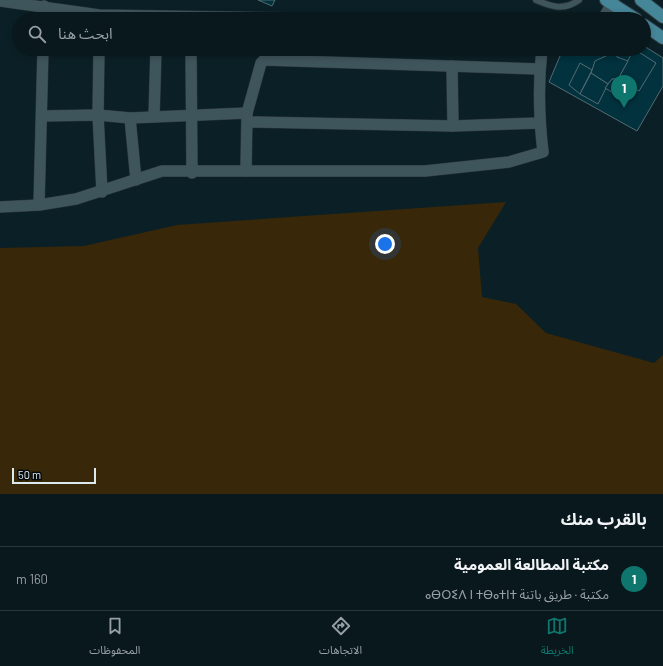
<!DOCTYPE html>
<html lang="ar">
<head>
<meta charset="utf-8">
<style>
  body { margin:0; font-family:Barlow,"Noto Sans Arabic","Noto Sans Tifinagh",sans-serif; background:#162529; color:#f1f3f6; direction:rtl }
  .scale { position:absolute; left:12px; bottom:10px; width:84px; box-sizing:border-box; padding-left:4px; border:2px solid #ddeaed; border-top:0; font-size:11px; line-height:14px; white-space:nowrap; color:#ddeaed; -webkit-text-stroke:3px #03090b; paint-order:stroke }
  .you { position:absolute; left:385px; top:244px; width:14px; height:14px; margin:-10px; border:3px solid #fff; border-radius:50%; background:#1a73e8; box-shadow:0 0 0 6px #1a73e833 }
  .badge { display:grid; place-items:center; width:26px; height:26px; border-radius:50%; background:#0f766e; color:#fff; font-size:13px; font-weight:700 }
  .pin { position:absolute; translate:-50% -33px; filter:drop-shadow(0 1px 2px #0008) }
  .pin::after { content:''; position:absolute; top:21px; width:14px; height:12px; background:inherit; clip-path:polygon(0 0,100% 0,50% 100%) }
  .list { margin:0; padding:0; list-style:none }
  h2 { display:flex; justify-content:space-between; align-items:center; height:52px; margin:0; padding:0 16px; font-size:17px }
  h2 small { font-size:13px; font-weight:400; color:#98a0a3 }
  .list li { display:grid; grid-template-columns:26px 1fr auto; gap:12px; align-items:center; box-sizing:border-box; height:64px; padding:0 16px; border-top:1px solid #29373b }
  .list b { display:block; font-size:15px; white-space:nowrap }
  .list p { margin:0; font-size:13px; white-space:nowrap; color:#98a0a3 }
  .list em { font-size:13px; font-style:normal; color:#98a0a3 }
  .icon { flex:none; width:22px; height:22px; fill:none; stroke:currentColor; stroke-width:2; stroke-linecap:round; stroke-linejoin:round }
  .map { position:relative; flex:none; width:663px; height:494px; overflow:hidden; direction:ltr }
  .search { position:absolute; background:#08181c; box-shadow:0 2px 6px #0003; left:12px; right:12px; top:12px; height:44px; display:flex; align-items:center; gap:10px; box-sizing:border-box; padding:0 14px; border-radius:22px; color:#98a0a3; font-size:15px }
  .sheet { height:116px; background:#08181c }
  nav { display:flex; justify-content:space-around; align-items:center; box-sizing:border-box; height:56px; border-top:1px solid #29373b; background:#08181c; font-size:11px; color:#98a0a3 }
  nav a { display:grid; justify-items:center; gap:2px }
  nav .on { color:#0f766e }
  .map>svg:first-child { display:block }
  .green { fill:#382708 }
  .building { fill:#01323e; stroke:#546b72 }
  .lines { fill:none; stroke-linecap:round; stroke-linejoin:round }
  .service-casing { stroke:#313b40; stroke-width:7 }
  .minor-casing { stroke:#313b40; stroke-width:12 }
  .primary-casing { stroke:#313b40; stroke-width:14 }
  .service { stroke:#3f555c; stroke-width:5.5 }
  .minor { stroke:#3f555c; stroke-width:11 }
  .primary { stroke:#458698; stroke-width:12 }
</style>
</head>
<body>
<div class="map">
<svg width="663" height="494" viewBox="0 0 663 494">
  <rect width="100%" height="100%" fill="#0b2026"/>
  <!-- green -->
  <path class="green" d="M 506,202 L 478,248 L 482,297 L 516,304 L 546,333 L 654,363 L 663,355 L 663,494 L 0,494 L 0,248 L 84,246 L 177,225 Z"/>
  <!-- building -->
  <g class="building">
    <path d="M 258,0 L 275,0 L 272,6 Z"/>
    <path d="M 644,46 L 663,58 L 663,86 L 637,131 L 549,82 L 563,49 L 644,49 Z"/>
    <path d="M 634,49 L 656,63 L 639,91 L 618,79 Z"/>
    <path d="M 610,54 L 617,55 L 617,57 L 628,61 L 618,79 L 612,79 L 608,84 L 591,73 L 595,61 Z"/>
    <path d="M 580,63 L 592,70 L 580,94 L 569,85 Z"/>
    <path d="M 591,73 L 608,84 L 598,104 L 580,94 Z"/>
    <path d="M 612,79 L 618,79 L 624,83 L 617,95 L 605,88 Z"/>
  </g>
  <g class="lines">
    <defs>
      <path id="service" d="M 536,0 C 552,7 564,11 579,0"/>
      <g id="minor">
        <path d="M 0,1 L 99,15 L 349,19"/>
        <path d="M 43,19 L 44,6"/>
        <path d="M 601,19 L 604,17 L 614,0"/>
        <path d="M 99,49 L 98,115 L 102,192"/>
        <path d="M 191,49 L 192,173"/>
        <path d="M 452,66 L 453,126"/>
        <path d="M 42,116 L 98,115 L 130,118 L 247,113"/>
        <path d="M 154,117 L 156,49"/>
        <path d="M 130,118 L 136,180"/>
        <path d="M 248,122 L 453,126 L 540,123"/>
        <path d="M 246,171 L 247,113 L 261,63 L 264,60 L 539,69"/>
        <path d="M 39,205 L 43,49"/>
        <path d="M 0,207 L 39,205 L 76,199 L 162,171 L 425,171 L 509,162 L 543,152 C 539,118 538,83 542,49"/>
      </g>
      <g id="primary">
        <path d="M 606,0 L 636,19"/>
        <path d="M 641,0 L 663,17"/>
        <path d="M 644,25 L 663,38"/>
      </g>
    </defs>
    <!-- service casing -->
    <use href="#service" class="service-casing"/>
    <!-- minor casing -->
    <use href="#minor" class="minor-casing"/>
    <!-- primary casing -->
    <use href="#primary" class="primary-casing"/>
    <!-- service -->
    <use href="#service" class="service"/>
    <!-- minor -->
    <use href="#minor" class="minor"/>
    <!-- primary -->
    <use href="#primary" class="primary"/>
  </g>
</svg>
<div class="scale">50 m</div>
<div class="you"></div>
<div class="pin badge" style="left:624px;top:108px">1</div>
<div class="search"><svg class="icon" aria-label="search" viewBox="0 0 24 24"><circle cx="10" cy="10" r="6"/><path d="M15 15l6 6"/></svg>ابحث هنا</div>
</div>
<section class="sheet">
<h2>بالقرب منك<small></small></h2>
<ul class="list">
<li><span class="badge">1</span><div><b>مكتبة المطالعة العمومية</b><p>مكتبة · طريق باتنة ⴰⴱⵔⵉⴷ ⵏ ⵜⴱⴰⵜⵏⵜ</p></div><em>160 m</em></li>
</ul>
</section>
<nav>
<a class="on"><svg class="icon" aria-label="map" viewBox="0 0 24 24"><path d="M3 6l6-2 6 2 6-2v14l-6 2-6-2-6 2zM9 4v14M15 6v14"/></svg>الخريطة</a>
<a><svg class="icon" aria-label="directions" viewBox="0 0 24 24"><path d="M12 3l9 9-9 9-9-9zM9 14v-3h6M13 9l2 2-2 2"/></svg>الاتجاهات</a>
<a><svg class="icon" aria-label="saved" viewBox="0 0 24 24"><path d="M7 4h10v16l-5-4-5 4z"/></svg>المحفوظات</a>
</nav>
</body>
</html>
